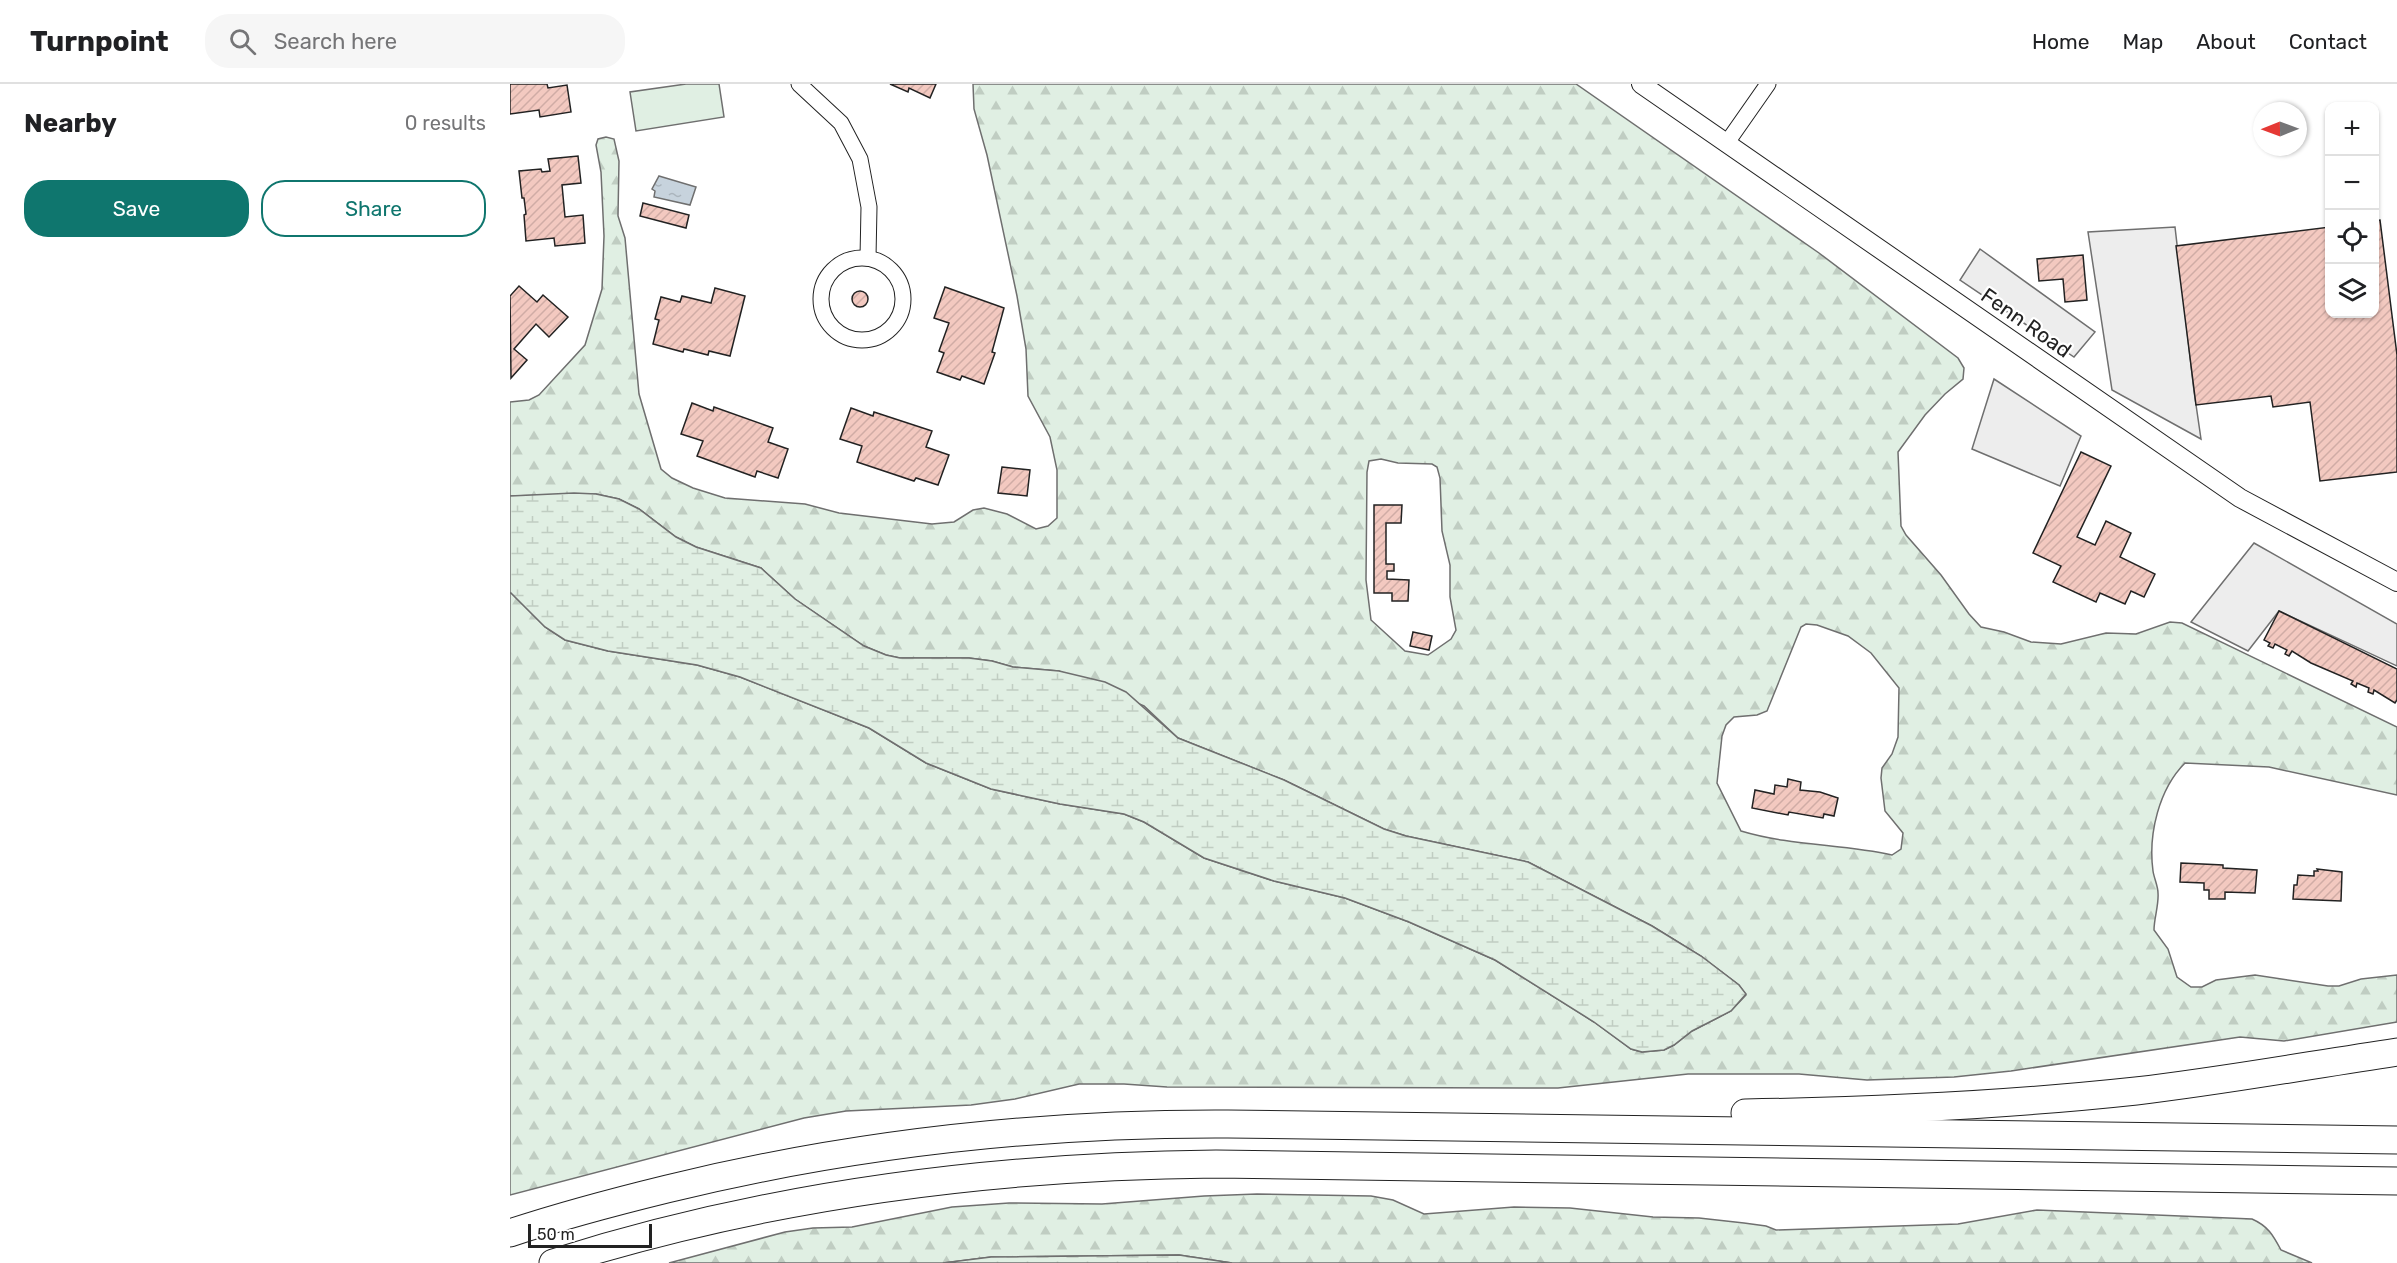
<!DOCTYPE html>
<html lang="en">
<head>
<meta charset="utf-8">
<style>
  body { margin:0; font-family:Rubik,sans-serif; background:#f6f6f6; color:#202124 }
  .controls { position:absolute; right:18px; top:18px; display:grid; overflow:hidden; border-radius:12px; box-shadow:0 2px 4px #0004 }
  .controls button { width:54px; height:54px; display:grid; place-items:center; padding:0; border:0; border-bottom:2px solid #e0e0e0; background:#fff; color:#202124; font:30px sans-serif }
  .compass { position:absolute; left:1743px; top:18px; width:54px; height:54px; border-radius:50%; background:#fff; box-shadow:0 2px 4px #0004; rotate:269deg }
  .scale { position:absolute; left:18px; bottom:15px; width:124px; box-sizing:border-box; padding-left:6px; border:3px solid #222; border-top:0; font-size:16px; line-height:21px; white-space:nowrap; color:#222; -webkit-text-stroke:4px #fff; paint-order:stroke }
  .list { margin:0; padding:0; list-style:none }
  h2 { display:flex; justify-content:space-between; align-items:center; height:78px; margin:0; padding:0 24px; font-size:26px }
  h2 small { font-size:20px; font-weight:400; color:#757577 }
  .actions { display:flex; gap:12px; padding:18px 24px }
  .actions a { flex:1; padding:14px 0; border:2px solid #0f766e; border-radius:24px; text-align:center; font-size:21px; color:#0f766e }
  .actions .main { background:#0f766e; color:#fff }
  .icon { flex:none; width:33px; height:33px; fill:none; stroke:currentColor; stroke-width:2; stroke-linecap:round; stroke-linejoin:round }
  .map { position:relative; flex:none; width:1887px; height:1179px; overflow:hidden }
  header { display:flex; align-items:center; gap:36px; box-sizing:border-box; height:84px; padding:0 30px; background:#fff; border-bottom:2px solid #e0e0e0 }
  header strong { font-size:28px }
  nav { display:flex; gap:33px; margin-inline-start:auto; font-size:21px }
  .search { width:420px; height:54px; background:#f6f6f6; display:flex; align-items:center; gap:15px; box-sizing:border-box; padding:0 21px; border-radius:24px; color:#757577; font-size:22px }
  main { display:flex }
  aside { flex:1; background:#fff }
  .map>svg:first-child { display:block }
  .forest { fill:url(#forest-firs); stroke:#6f6f6f; stroke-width:1.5; fill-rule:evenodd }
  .wetland { fill:url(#wetland-marsh); stroke:#6f6f6f; stroke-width:1.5 }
  .pitch { fill:#e0efe3; stroke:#6f6f6f; stroke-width:1.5 }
  .parking { fill:#ededed; stroke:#6f6f6f; stroke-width:1.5 }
  .water { fill:url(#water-ripples); stroke:#6f6f6f; stroke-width:1.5 }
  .building { fill:url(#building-hatch); stroke:#222; stroke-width:1.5 }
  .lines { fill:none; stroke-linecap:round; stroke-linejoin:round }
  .minor-casing { stroke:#222; stroke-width:17 }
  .tertiary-casing { stroke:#222; stroke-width:20 }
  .motorway-casing { stroke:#222; stroke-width:29 }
  .minor { stroke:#fff; stroke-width:15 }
  .tertiary { stroke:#fff; stroke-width:18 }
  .motorway { stroke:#fff; stroke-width:27 }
  .labels { text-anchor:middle; stroke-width:4.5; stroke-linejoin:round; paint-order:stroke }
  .street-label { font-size:21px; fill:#222; stroke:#fff }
</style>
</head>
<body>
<header>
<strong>Turnpoint</strong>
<div class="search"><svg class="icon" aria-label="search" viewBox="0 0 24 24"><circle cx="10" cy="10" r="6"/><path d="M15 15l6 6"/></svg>Search here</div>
<nav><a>Home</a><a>Map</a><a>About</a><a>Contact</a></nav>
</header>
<main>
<aside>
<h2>Nearby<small>0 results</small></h2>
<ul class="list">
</ul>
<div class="actions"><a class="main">Save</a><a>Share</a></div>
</aside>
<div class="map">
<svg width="1887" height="1179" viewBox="0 0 1887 1179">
  <defs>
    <pattern id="forest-firs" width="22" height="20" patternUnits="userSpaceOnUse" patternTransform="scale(1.5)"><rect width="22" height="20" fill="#e0efe3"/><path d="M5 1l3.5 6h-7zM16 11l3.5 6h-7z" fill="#c0cdc2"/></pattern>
    <pattern id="wetland-marsh" width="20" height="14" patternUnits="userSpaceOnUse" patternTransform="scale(1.5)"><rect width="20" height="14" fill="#e0efe3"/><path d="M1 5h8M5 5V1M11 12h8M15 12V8" fill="none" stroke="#c0cdc2"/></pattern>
    <pattern id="water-ripples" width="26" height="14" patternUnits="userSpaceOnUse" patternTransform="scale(1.5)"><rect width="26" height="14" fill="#c7d3dd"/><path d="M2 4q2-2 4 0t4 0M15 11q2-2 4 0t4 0" fill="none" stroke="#abb5bd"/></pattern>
    <pattern id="building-hatch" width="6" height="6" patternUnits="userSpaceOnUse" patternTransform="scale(1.5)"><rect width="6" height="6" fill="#f3c9c0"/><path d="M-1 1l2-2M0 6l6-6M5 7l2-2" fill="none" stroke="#d0aca5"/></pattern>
  </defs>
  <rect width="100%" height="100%" fill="#fff"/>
  <!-- forest -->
  <g class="forest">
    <path d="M 463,0 L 1066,0 L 1309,169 L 1448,274 L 1454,284 L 1453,295 L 1435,310 L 1415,331 L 1388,368 L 1391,442 L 1396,451 L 1431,491 L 1459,530 L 1471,543 L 1494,548 L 1521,558 L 1551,560 L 1596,549 L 1626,550 L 1660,538 L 1672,539 L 1887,643 L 1887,711 L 1759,683 L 1675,679 C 1649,705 1638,750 1643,787 C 1644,794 1648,802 1648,809 C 1649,821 1644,834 1644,846 L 1658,865 L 1667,893 L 1681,903 L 1692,903 L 1706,896 L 1745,891 L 1818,902 L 1829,902 L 1851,895 L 1887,891 L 1887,938 L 1774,957 L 1730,953 L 1501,987 L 1444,993 L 1357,996 L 1289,990 L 1178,990 L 1048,1004 L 657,1003 L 614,1000 L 569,1000 L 505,1015 L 461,1021 L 336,1027 L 294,1034 L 0,1111 L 0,508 L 35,543 L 55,556 L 98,567 L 187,581 L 230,593 L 359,644 L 416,679 L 481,705 L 550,720 L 614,730 L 634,738 L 694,774 L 764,797 L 835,814 L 899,838 L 985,876 L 1084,938 L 1121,965 L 1132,968 L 1154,966 L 1164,961 L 1182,947 L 1221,927 L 1236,911 L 1229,901 L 1191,872 L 1142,842 L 1018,778 L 896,752 L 874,745 L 774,696 L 668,654 L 634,622 L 549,587 L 503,583 L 482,577 L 459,574 L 390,574 L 376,571 L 354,562 L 285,515 L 251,484 L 186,463 L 166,453 L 129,425 L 109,415 L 86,410 L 0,412 L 0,318 L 19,316 L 29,311 L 75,261 L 92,205 L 94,152 L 91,88 L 86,61 L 88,55 L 96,53 L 104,55 L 109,77 L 108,132 L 115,154 L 129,310 L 151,385 L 162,394 L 183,404 L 215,414 L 295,420 L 329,429 L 422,440 L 444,438 L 463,426 L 474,424 L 497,430 L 526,445 L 538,442 L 547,434 L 547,386 L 540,353 L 518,312 L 516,265 L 507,212 L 477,71 L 464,25 ZM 871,375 L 888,379 L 922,380 L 927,383 L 930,394 L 932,447 L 940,481 L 940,513 L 946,546 L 941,555 L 918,571 L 895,567 L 861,536 L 856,496 L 857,388 L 859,377 ZM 1296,540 L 1307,541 L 1338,552 L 1361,569 L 1389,604 L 1388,653 L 1382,670 L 1372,684 L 1371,694 L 1375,727 L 1393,749 L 1391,765 L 1382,771 C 1332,760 1281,762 1231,747 L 1207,699 L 1212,652 L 1216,641 L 1224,633 L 1247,631 L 1257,627 L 1291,543 Z"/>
    <path d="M 747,1110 L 861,1112 L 883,1116 L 914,1130 L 1004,1123 L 1060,1124 L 1143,1133 L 1189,1134 L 1234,1139 L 1256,1142 L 1266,1146 L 1448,1140 L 1527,1126 L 1742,1135 C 1758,1142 1763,1151 1771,1166 L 1802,1179 L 722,1179 L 669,1171 L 481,1173 L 433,1179 L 159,1179 L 275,1148 L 303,1144 L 342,1143 L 442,1123 L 499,1119 L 592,1120 L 694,1112 Z"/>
  </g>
  <!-- wetland -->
  <g class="wetland">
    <path d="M 64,409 L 86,410 L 109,415 L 129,425 L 166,453 L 186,463 L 251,484 L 285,515 L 354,562 L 376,571 L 390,574 L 459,574 L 482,577 L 503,583 L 549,587 L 595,598 L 616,608 L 668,654 L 774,696 L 874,745 L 896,752 L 1018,778 L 1142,842 L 1191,872 L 1229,901 L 1236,910 L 1221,927 L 1182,947 L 1164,961 L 1154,966 L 1132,968 L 1121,965 L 1084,938 L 985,876 L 899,838 L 835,814 L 764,797 L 694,774 L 634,738 L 614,730 L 550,720 L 481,705 L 416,679 L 359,644 L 230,593 L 187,581 L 98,567 L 55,556 L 35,543 L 0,508 L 0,412 Z"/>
    <path d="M 669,1171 L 722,1179 L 433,1179 L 481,1173 Z"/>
  </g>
  <!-- pitch -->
  <path class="pitch" d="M 176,0 L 209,0 L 214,33 L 126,47 L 120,8 Z"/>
  <!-- parking -->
  <g class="parking">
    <path d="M 1665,143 L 1684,307 L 1691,355 L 1602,306 L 1578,148 Z"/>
    <path d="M 1470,165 L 1585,248 L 1564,273 L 1450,196 Z"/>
    <path d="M 1484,295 L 1571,352 L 1550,402 L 1462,365 Z"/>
    <path d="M 1744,459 L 1887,540 L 1887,582 L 1769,527 L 1738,567 L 1681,538 Z"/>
  </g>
  <!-- water -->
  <path class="water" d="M 149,92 L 186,103 L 180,121 L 144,113 L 145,107 L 142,105 Z"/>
  <!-- building -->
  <g class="building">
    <path d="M 0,0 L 37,0 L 38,4 L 57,1 L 61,28 L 30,33 L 29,26 L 0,30 Z"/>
    <path d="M 380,0 L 426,0 L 420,14 L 399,4 L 398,8 Z"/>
    <path d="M 68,72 L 71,99 L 52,101 L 55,133 L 73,131 L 75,159 L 45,162 L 44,154 L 16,157 L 14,131 L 16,130 L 14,114 L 12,114 L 9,87 L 31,85 L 32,88 L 40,87 L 38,75 Z"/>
    <path d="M 133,119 L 179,131 L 176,144 L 130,132 Z"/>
    <path d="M 1870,136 L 1887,271 L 1887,388 L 1810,397 L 1800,318 L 1763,323 L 1761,312 L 1686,321 L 1666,162 L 1820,143 L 1820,230 L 1864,230 L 1864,137 Z"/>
    <path d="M 1573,171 L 1577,216 L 1555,218 L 1553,195 L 1529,197 L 1527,175 Z"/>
    <path d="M 9,202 L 27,218 L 33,211 L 58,233 L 39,253 L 26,240 L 4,265 L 17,276 L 1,294 L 0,212 Z"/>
    <path d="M 435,203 L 494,224 L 482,268 L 485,269 L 474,300 L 452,292 L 450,296 L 427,288 L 434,269 L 429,267 L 439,239 L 424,234 Z"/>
    <path d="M 205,204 L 235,212 L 220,272 L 199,267 L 198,271 L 174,265 L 173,268 L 143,260 L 149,236 L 145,235 L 151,213 L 170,218 L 172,212 L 201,219 Z"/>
    <circle cx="350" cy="215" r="8"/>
    <path d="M 182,319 L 203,327 L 204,323 L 263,344 L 258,358 L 278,365 L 268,394 L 247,387 L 245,393 L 187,372 L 193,357 L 171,350 Z"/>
    <path d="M 341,324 L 363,332 L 364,328 L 422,347 L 416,363 L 439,371 L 428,401 L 406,394 L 404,397 L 347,378 L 352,362 L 330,355 Z"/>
    <path d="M 1571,368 L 1601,382 L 1567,453 L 1585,461 L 1596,437 L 1621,449 L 1610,473 L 1645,490 L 1634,513 L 1621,507 L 1615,520 L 1590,509 L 1586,518 L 1543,498 L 1551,482 L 1523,469 Z"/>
    <path d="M 492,383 L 520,386 L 517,412 L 488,409 Z"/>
    <path d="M 864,421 L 892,421 L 891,439 L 876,439 L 876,480 L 884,480 L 884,487 L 877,487 L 877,495 L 899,496 L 898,517 L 882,517 L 882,509 L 864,509 Z"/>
    <path d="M 1769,527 L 1887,585 L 1887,616 L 1885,619 L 1864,606 L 1863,610 L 1858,608 L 1859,604 L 1847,599 L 1846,603 L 1841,600 L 1843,597 L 1801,579 L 1782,567 L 1779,572 L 1775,570 L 1777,566 L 1765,560 L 1763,564 L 1758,562 L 1760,559 L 1754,556 Z"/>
    <path d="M 903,548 L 922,552 L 919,566 L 900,562 Z"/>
    <path d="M 1278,695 L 1291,698 L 1290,706 L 1310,708 L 1328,714 L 1324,732 L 1314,730 L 1313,734 L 1279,728 L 1278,731 L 1242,724 L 1245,706 L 1264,710 L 1265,701 L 1277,703 Z"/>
    <path d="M 1671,779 L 1713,781 L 1713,784 L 1747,786 L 1745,809 L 1715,808 L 1715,815 L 1699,815 L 1699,806 L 1694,806 L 1694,799 L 1670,798 Z"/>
    <path d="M 1807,785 L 1832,788 L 1831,817 L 1783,815 L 1784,801 L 1787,801 L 1788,791 L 1804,792 L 1804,787 L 1808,787 Z"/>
  </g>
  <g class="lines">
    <defs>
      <g id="minor">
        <path d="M 289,0 L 331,39 L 350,75 L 359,123 L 358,174"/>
        <path d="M 1216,60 L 1258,0"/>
        <circle cx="352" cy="215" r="41"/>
      </g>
      <path id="tertiary" d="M 1131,0 L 1730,414 L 1887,498"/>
      <g id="motorway">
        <path d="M 1235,1029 C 1365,1027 1496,1021 1626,1007 C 1713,997 1800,981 1887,968"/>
        <path d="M 0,1149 C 51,1132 104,1118 157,1105 C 341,1060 529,1039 718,1040 L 1887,1056"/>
        <path d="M 43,1179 C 258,1111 481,1082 706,1080 L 1887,1097"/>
      </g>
    </defs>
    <!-- minor casing -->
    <use href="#minor" class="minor-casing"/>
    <!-- tertiary casing -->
    <use href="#tertiary" class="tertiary-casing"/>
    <!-- motorway casing -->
    <use href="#motorway" class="motorway-casing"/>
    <!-- minor -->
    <use href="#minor" class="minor"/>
    <!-- tertiary -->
    <use href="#tertiary" class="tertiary"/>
    <!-- motorway -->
    <use href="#motorway" class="motorway"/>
  </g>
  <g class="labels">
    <!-- street labels -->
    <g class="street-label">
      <text transform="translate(1516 239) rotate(35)" y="7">Fenn Road</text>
    </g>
  </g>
</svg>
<div class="controls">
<button>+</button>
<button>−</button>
<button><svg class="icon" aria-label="locate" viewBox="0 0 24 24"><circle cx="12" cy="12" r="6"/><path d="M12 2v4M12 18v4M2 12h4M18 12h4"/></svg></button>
<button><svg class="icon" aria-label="layers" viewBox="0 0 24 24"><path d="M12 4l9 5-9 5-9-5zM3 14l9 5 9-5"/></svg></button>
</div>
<svg class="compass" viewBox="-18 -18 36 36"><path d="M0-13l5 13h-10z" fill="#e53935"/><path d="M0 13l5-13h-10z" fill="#757577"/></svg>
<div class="scale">50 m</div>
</div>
</main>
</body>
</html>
